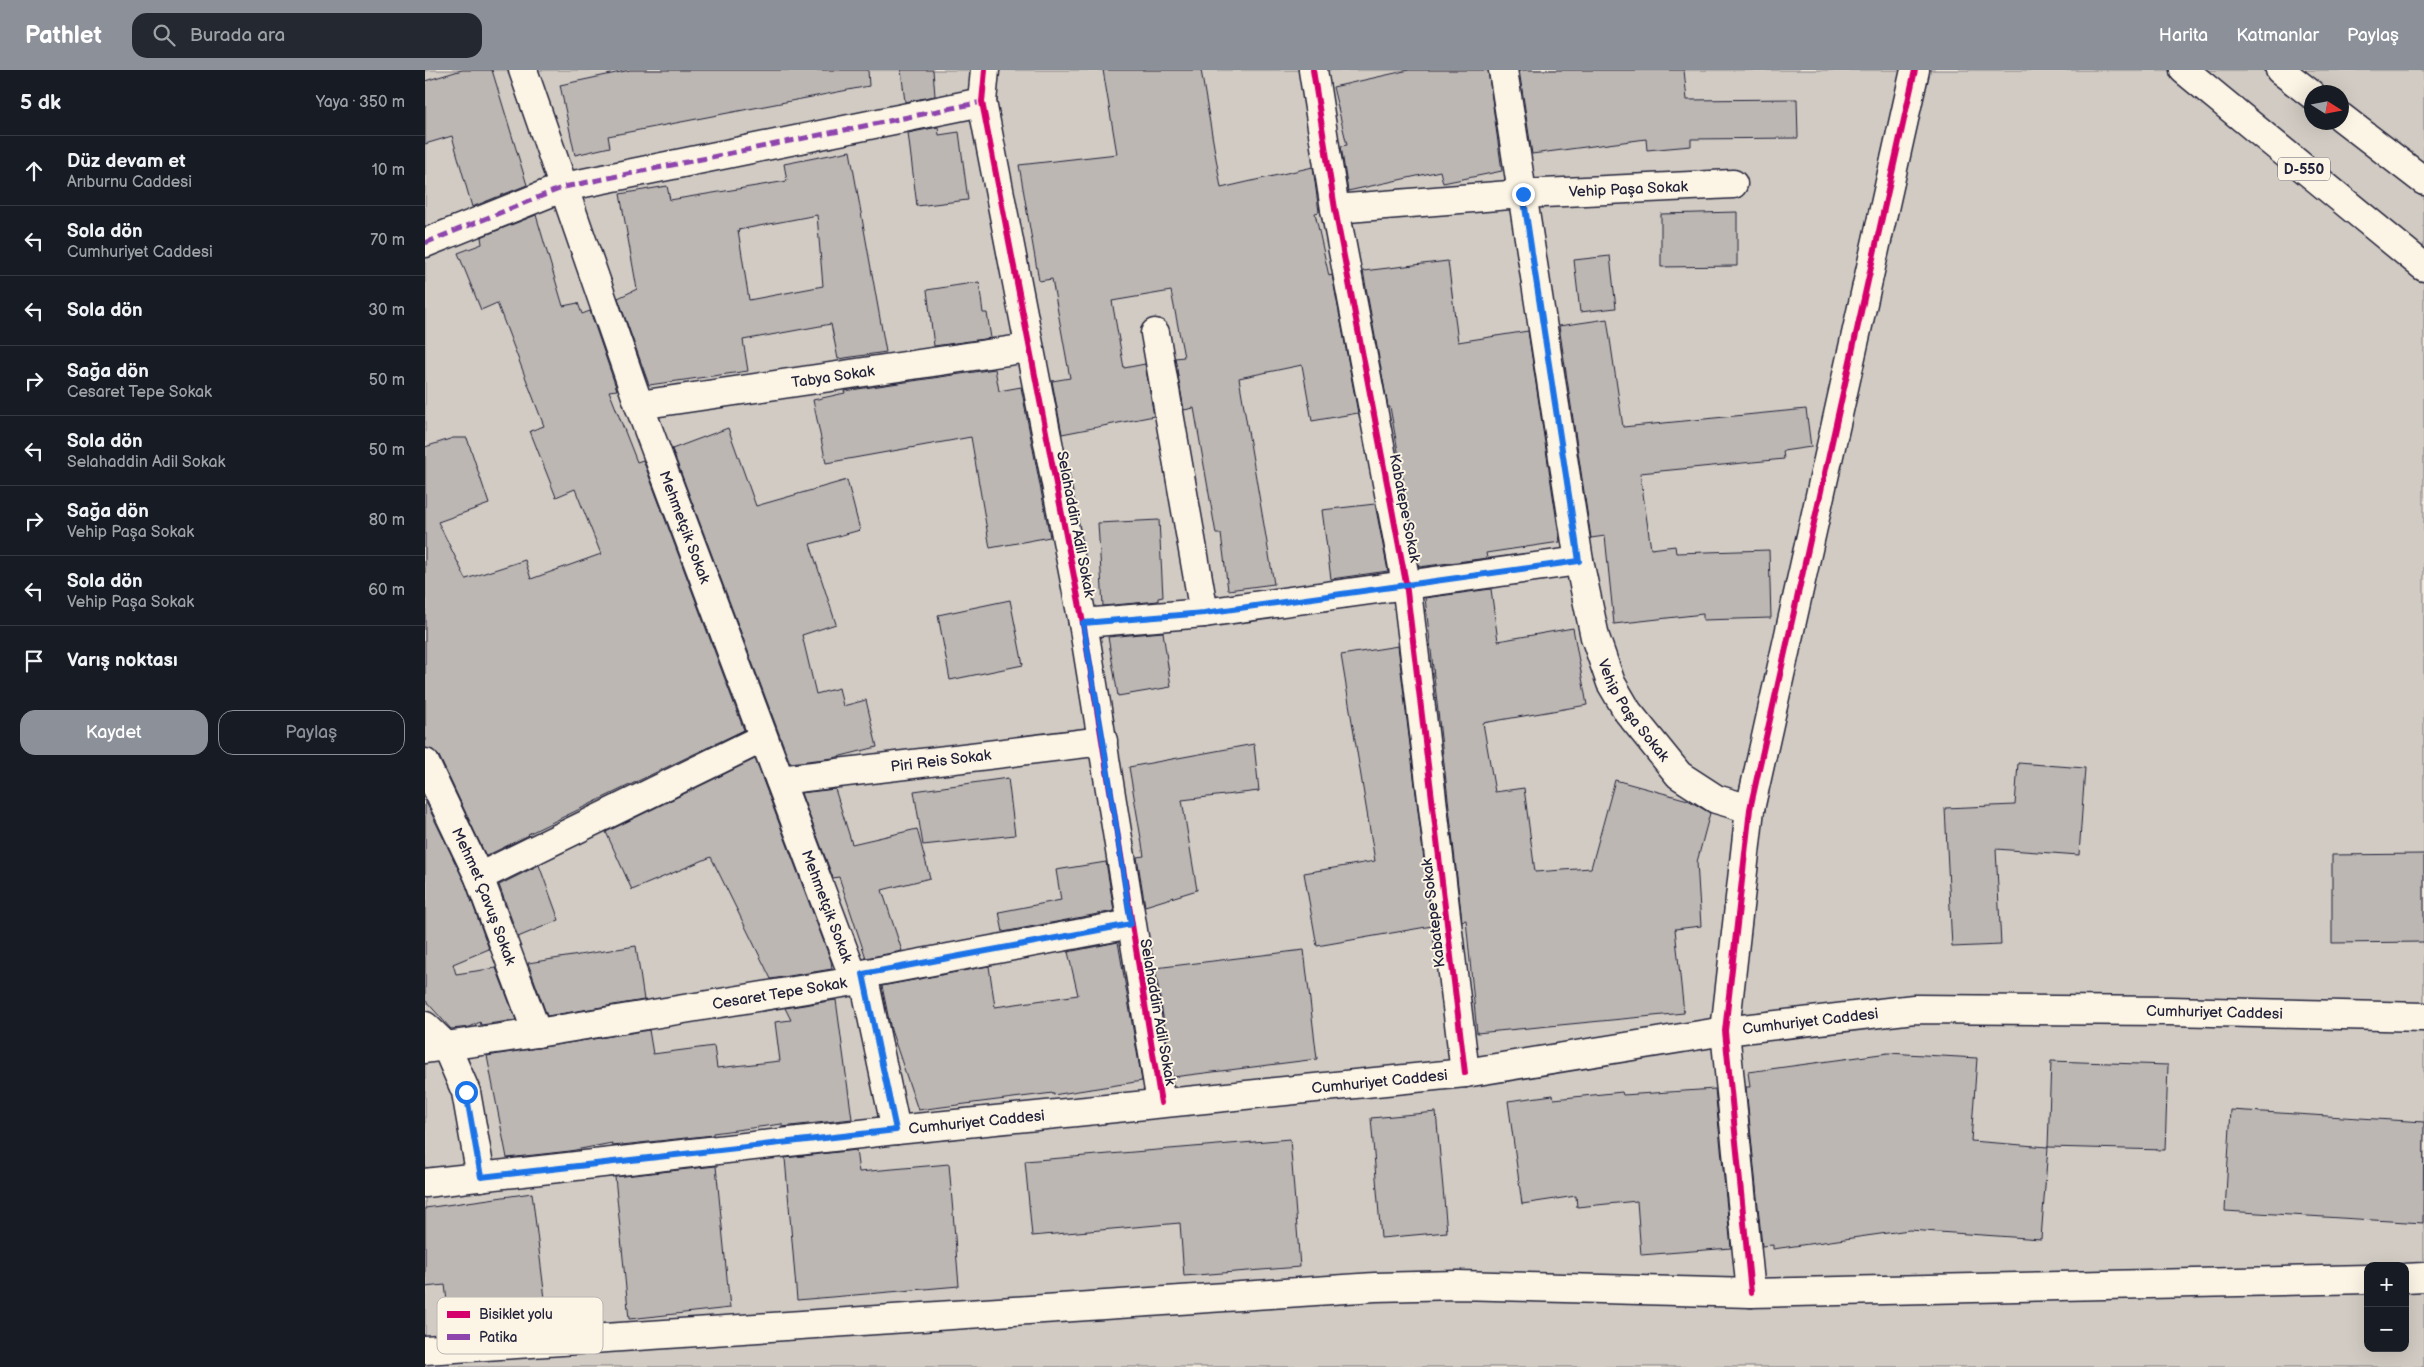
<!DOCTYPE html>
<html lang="tr">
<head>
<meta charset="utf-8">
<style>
  body { margin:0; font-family:"Balsamiq Sans",sans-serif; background:#242831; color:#f1f3f6 }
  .controls { position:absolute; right:15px; bottom:15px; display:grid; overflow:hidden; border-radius:10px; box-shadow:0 5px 20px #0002 }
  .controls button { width:45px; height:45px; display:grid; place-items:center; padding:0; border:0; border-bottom:1px solid #363941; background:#171b24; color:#f1f3f6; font:25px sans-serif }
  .compass { position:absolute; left:1879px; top:15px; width:45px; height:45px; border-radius:50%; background:#171b24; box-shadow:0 5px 20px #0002; rotate:101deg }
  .stop { position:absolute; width:15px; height:15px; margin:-11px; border:4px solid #1a73e8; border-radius:50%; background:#fff }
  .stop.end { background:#1a73e8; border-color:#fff; box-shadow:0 1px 5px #0008 }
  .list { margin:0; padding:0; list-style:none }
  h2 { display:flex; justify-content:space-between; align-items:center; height:65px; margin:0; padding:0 20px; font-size:21px }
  h2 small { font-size:16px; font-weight:400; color:#9ea1a6 }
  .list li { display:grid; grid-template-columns:32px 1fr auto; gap:15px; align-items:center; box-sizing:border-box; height:70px; padding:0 20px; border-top:1px solid #363941 }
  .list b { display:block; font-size:19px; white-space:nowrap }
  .list p { margin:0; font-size:16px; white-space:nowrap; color:#9ea1a6 }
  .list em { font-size:16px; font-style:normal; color:#9ea1a6 }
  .actions { display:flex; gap:10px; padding:15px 20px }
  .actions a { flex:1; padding:11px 0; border:1px solid #8c9099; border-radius:15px; text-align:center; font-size:18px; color:#8c9099 }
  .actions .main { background:#8c9099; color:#fff }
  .icon { flex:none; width:28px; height:28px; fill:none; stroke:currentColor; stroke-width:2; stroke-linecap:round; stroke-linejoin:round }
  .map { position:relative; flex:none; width:1999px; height:1297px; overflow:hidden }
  header { display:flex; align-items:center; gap:30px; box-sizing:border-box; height:70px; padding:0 25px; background:#8c9099; color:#fff }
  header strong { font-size:24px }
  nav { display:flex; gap:28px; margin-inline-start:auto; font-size:18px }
  .search { width:350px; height:45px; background:#242831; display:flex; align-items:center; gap:12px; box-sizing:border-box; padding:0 18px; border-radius:15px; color:#9ea1a6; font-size:19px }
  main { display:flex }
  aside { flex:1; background:#171b24 }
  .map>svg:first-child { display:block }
  .green { fill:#d1cbc3; stroke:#7a767f; fill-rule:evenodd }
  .building { fill:#bcb7b3; stroke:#22223b; fill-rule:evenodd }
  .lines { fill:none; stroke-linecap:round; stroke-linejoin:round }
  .minor-casing { stroke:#22223b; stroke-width:31 }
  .major-casing { stroke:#22223b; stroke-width:31 }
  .highway-casing { stroke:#22223b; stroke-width:31 }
  .minor { stroke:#fcf5e5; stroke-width:28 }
  .major { stroke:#fcf5e5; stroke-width:28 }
  .highway { stroke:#fcf5e5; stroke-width:28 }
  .quiet { stroke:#8e44ad; stroke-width:5; stroke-dasharray:10 5; stroke-linecap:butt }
  .cycleway-casing { stroke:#fcf5e5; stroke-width:9 }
  .cycleway { stroke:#d6006c; stroke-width:6 }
  .route { stroke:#1a73e8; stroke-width:6 }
  .labels { text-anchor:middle; stroke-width:4; stroke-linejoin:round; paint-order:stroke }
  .shield { fill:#fcf5e5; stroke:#63616e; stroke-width:1 }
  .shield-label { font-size:14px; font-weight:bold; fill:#22223b }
  .street-label { font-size:15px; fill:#22223b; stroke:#fcf5e5 }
  .key { fill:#fcf5e5; stroke:#bbb6b2; stroke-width:1 }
  .key-label { font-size:14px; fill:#22223b }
</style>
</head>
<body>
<header>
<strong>Pathlet</strong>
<div class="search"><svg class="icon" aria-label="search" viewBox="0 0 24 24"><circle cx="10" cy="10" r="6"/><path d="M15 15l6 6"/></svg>Burada ara</div>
<nav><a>Harita</a><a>Katmanlar</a><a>Paylaş</a></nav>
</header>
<main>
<aside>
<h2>5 dk<small>Yaya · 350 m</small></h2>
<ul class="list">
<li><svg class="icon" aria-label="ahead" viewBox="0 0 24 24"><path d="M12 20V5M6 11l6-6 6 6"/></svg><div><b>Düz devam et</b><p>Arıburnu Caddesi</p></div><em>10 m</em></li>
<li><svg class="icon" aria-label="left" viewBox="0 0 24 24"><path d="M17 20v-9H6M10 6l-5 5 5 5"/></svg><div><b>Sola dön</b><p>Cumhuriyet Caddesi</p></div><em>70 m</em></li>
<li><svg class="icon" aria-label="left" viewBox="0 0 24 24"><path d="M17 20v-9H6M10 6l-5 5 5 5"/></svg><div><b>Sola dön</b></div><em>30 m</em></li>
<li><svg class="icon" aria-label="right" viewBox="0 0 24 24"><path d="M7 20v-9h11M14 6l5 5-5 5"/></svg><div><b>Sağa dön</b><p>Cesaret Tepe Sokak</p></div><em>50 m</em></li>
<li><svg class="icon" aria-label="left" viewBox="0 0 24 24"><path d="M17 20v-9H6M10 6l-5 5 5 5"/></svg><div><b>Sola dön</b><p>Selahaddin Adil Sokak</p></div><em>50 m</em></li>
<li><svg class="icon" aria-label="right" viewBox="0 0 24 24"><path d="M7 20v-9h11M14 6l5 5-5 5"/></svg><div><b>Sağa dön</b><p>Vehip Paşa Sokak</p></div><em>80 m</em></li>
<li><svg class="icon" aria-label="left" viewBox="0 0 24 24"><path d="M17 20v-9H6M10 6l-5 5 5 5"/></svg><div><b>Sola dön</b><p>Vehip Paşa Sokak</p></div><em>60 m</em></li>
<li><svg class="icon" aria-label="arrive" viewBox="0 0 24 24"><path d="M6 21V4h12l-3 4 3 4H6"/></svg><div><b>Varış noktası</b></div></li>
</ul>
<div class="actions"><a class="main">Kaydet</a><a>Paylaş</a></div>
</aside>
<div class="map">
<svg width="1999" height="1297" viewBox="0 0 1999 1297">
  <rect width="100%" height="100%" fill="#efe8db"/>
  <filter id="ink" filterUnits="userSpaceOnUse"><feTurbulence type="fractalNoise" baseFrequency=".02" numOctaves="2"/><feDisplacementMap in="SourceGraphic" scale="10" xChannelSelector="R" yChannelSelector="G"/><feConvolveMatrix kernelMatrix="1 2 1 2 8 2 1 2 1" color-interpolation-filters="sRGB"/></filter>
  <g filter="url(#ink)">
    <!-- green -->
    <path class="green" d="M 0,0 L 1999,0 L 1999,1297 L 0,1297 ZM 1886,22 L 1916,22 L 1916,52 L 1886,52 ZM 1943,1196 L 1980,1196 L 1980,1278 L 1943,1278 Z"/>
    <!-- building -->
    <g class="building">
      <path d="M 37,0 L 67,0 L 102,115 L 47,137 L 27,66 L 0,74 L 0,11 Z"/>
      <path d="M 205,0 L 443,0 L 444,16 L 183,66 L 185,77 L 150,85 L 135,15 Z"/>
      <path d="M 476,0 L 508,0 L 510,26 L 480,32 Z"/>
      <path d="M 678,0 L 776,0 L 796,118 L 888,97 L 894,142 L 890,143 L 904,206 L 907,205 L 933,343 L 887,351 L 877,295 L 814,308 L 849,514 L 803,520 L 796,464 L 791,464 L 769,338 L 759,340 L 750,288 L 759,287 L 746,221 L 687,231 L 699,298 L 720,294 L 729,346 L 637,364 L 627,311 L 645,308 L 627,209 L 614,211 L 594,95 L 692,84 Z"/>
      <path d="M 984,0 L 1063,0 L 1077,101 L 1018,113 L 1015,101 L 923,121 L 916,76 L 922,75 L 908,17 Z"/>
      <path d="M 1094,0 L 1259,0 L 1262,30 L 1372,29 L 1373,68 L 1266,69 L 1266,76 L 1222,80 L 1221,69 L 1107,84 Z"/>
      <path d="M 513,57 L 514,65 L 534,62 L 543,130 L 492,136 L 483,63 Z"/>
      <path d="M 425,81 L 461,282 L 413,289 L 406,254 L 318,270 L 323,301 L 224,315 L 193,228 L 212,219 L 195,124 L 242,116 L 245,130 L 362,111 L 359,94 ZM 392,145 L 398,216 L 324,230 L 313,160 Z"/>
      <path d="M 1312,142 L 1312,196 L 1236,197 L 1236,144 Z"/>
      <path d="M 111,145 L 138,236 L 153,233 L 157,244 L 165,241 L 192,320 L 184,321 L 212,392 L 218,390 L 319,660 L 103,764 L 104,765 L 61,786 L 14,686 L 8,680 L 0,678 L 0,377 L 28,368 L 42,368 L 64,434 L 13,452 L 41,509 L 100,490 L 106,509 L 176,484 L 150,419 L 131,427 L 105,361 L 119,356 L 72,233 L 56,240 L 33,183 L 57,174 L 56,167 Z"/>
      <path d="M 1185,186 L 1191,238 L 1155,242 L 1149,190 Z"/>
      <path d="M 1023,191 L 1033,272 L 1103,261 L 1135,472 L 1061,483 L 1062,488 L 994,497 L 965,337 L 963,337 L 938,201 Z"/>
      <path d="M 554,212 L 558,243 L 562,243 L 566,268 L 509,276 L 502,220 Z"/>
      <path d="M 1182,249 L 1198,357 L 1381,339 L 1386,377 L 1358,381 L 1359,389 L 1215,403 L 1226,479 L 1250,476 L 1251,483 L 1344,480 L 1346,548 L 1278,550 L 1278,544 L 1189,554 L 1180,466 L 1166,468 L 1134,256 Z"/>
      <path d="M 570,299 L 574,321 L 596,317 L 625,467 L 565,478 L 546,367 L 401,393 L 388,330 L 420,323 L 419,321 Z"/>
      <path d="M 303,358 L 331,436 L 422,410 L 435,460 L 385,474 L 411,554 L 377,565 L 391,624 L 414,618 L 418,636 L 441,630 L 452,677 L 408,688 L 365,693 L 247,379 Z"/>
      <path d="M 950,434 L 963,501 L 906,509 L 897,440 Z"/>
      <path d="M 734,450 L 738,527 L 733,528 L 733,531 L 678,536 L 673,453 Z"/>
      <path d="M 1066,519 L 1073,571 L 1148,558 L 1162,635 L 1058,653 L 1070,722 L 1099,718 L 1110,802 L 1166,798 L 1190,710 L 1263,730 L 1285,743 L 1272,792 L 1276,856 L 1250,859 L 1259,943 L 1052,963 L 1041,850 L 1037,851 L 1000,528 Z"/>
      <path d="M 585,530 L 598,595 L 525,610 L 513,545 Z"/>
      <path d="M 738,562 L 746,617 L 693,626 L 683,567 Z"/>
      <path d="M 973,576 L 1007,856 L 892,876 L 879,803 L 950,791 L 916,585 Z"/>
      <path d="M 829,674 L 834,721 L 757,730 L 772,820 L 720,836 L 712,787 L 719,786 L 704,697 Z"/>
      <path d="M 330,689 L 406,891 L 407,899 L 346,909 L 286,787 L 207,820 L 181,762 Z"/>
      <path d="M 1593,693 L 1660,698 L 1654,785 L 1571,779 L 1576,875 L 1527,877 L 1520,738 L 1590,735 Z"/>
      <path d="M 583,708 L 590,765 L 498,775 L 489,721 Z"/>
      <path d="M 410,719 L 427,774 L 492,759 L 505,808 L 457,820 L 477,881 L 441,888 L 414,807 L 408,808 L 376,723 Z"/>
      <path d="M 0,730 L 40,813 L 64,879 L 28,894 L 31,904 L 71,898 L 91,950 L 56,955 L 55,952 L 45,957 L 26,959 L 0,930 Z"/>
      <path d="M 1999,784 L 1999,872 L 1907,873 L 1907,785 Z"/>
      <path d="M 681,792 L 689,841 L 578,862 L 574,842 L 636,830 L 631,800 Z"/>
      <path d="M 114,795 L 134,850 L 93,867 L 74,815 Z"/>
      <path d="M 693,872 L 717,1011 L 628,1025 L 628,1023 L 493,1040 L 466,960 L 457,916 L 564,896 L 570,937 L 653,925 L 643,882 Z"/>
      <path d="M 211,876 L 219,930 L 122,946 L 103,893 Z"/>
      <path d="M 879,880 L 892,989 L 748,1007 L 730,898 Z"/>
      <path d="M 411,930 L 427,1049 L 357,1057 L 357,1054 L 288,1063 L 288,1065 L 187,1076 L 187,1073 L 145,1081 L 82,1088 L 62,986 L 224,960 L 228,984 L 289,976 L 292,998 L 355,991 L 350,952 L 366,950 L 360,938 Z"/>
      <path d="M 1463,983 L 1552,988 L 1546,1071 L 1623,1077 L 1616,1169 L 1484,1160 L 1348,1179 L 1348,1175 L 1337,1176 L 1321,1017 L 1325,1017 L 1323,1002 Z"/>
      <path d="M 1626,991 L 1743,995 L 1740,1080 L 1623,1077 Z"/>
      <path d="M 1290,1019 L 1306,1178 L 1216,1185 L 1212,1131 L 1152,1137 L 1151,1126 L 1097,1134 L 1083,1031 L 1128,1025 L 1129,1029 L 1197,1022 L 1198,1025 Z"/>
      <path d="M 1806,1040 L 1999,1052 L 1998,1153 L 1800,1141 Z"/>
      <path d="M 1011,1042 L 1022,1162 L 956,1168 L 946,1048 Z"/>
      <path d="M 865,1069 L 875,1197 L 759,1206 L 755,1153 L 607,1166 L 600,1091 Z"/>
      <path d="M 431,1080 L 434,1102 L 524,1094 L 534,1216 L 372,1230 L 360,1088 Z"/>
      <path d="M 291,1096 L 305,1238 L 204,1249 L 190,1107 Z"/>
      <path d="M 107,1123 L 123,1253 L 26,1263 L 20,1215 L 0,1217 L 0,1138 Z"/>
    </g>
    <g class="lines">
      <defs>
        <g id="minor">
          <path id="s1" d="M 98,0 L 214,335 L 430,911"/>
          <path d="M 560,0 L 557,32 L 658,553 L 736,1033"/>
          <path d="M 888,0 L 910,139 L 981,513 L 1040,1003"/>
          <path id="s2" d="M 1078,0 L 1154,491 L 1170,567 L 1186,613 L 1203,642 L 1254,705 L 1291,729 L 1325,739"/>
          <path id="s3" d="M 910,139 L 1097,124 L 1308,114"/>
          <path d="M 0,173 L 139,117 L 557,32"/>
          <path d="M 730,263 L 779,543"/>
          <path id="s4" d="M 214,335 L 603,278"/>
          <path d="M 658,553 L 779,543 L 1154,491"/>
          <path id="s5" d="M 0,693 L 54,807 L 112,963"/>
          <path id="s6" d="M 355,710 L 678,671"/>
          <path d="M 54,807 L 338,668"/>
          <path d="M 438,904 L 471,1060"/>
          <path d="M 0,956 L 21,976 L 41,1022 L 56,1107"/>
          <path id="s7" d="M 0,979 L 112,963 L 430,911 L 438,904 L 706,854"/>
          <path d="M 1980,1208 L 1999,1207"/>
          <path d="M 1326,1223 L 1300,961 L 1325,739 L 1490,0"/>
          <path d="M 0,1280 L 950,1217 L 1033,1215 L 1326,1223 L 1943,1209"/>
        </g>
        <g id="major">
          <path id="s8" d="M 0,1113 L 471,1060 L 1040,1003 L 1300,961 L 1489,939 L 1745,941 L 1999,947"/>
        </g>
        <g id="highway">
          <path d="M 1759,0 L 1999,197"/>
          <path d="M 1855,0 L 1886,24"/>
          <path d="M 1916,47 L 1999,111"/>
        </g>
      </defs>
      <!-- minor casing -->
      <use href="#minor" class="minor-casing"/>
      <!-- major casing -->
      <use href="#major" class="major-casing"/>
      <!-- highway casing -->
      <use href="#highway" class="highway-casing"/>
      <!-- minor -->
      <use href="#minor" class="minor"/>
      <!-- major -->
      <use href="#major" class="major"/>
      <!-- highway -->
      <use href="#highway" class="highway"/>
      <!-- quiet -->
      <path class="quiet" d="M 0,173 L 139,117 L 557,32"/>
      <defs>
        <g id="cycleway">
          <path d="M 560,0 L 557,32 L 658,553 L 736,1033"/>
          <path d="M 888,0 L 910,139 L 981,513 L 1040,1003"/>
          <path d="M 1326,1223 L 1300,961 L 1325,739 L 1490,0"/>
        </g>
      </defs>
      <!-- cycleway casing -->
      <use href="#cycleway" class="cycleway-casing"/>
      <!-- cycleway -->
      <use href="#cycleway" class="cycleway"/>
    </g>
  </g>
  <g class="lines" filter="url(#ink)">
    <!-- route -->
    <path class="route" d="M 41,1022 L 56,1107 L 471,1060 L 438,904 L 706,854 L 678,671 L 658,553 L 779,543 L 1154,491 L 1098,124"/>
  </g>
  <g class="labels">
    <!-- shield labels -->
    <rect class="shield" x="1853" y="87.5" width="52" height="23" rx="4"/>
    <g class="shield-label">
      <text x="1879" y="104">D-550</text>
    </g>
    <!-- street labels -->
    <g class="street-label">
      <text dy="5" stroke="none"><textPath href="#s3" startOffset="294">Vehip Paşa Sokak</textPath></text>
      <text dy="5" stroke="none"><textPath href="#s4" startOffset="196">Tabya Sokak</textPath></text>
      <text transform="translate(980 438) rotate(79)" y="5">Kabatepe Sokak</text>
      <text transform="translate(651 454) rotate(79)" y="5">Selahaddin Adil Sokak</text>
      <text dy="5" stroke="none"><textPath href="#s1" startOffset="485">Mehmetçik Sokak</textPath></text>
      <text dy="5" stroke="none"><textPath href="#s2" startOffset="658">Vehip Paşa Sokak</textPath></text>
      <text dy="5" stroke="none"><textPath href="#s6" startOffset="162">Piri Reis Sokak</textPath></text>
      <text dy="5" stroke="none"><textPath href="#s5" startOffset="146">Mehmet Çavuş Sokak</textPath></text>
      <text dy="5" stroke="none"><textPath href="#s1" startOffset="890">Mehmetçik Sokak</textPath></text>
      <text transform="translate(1008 843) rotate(-97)" y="5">Kabatepe Sokak</text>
      <text dy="5" stroke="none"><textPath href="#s7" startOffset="359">Cesaret Tepe Sokak</textPath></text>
      <text transform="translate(733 942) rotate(80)" y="5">Selahaddin Adil Sokak</text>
      <text dy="5" stroke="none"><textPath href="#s8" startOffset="1800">Cumhuriyet Caddesi</textPath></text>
      <text dy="5" stroke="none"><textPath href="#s8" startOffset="1395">Cumhuriyet Caddesi</textPath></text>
      <text dy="5" stroke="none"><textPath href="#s8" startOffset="960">Cumhuriyet Caddesi</textPath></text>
      <text dy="5" stroke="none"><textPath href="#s8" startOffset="555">Cumhuriyet Caddesi</textPath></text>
    </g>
  </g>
  <!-- legend -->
  <rect x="12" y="1227" width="166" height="57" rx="8" class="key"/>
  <rect x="22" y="1241" width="23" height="7" fill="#d6006c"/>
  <rect x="22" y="1264" width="23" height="6" fill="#8e44ad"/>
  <g class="key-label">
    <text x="54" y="1249">Bisiklet yolu</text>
    <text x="54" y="1272">Patika</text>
  </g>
</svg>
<div class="controls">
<button>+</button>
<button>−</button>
</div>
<svg class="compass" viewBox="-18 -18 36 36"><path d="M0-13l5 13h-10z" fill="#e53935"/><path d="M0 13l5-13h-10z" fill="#9ea1a6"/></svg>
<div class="stop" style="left:41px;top:1022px"></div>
<div class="stop end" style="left:1098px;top:124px"></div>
</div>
</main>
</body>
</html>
